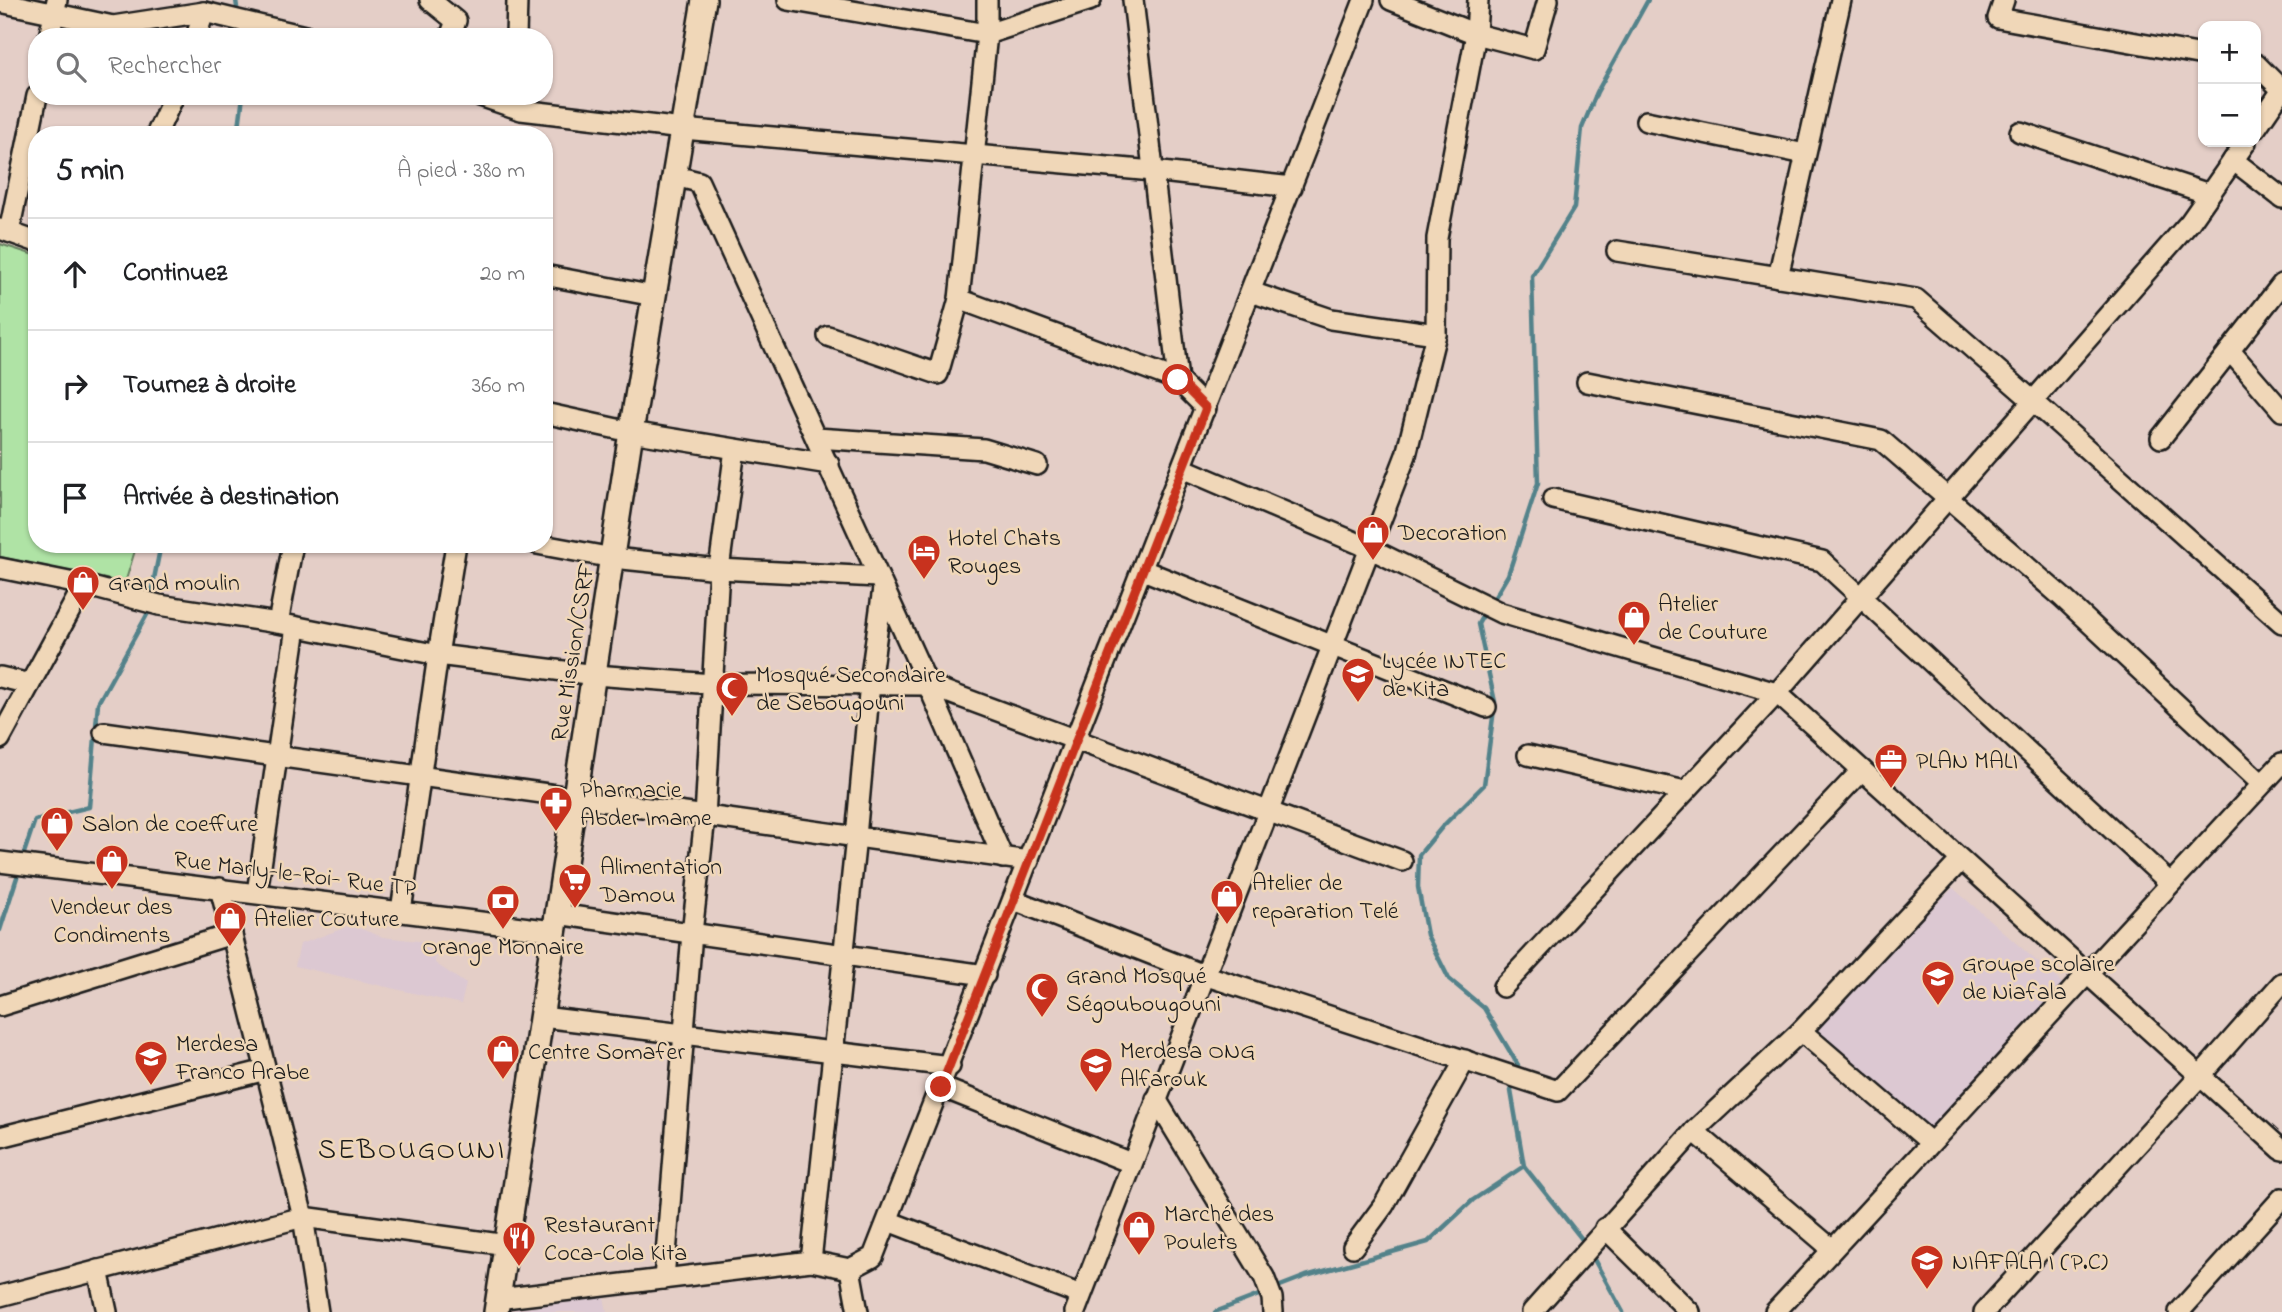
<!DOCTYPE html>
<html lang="fr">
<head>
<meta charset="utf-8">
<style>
  body { margin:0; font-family:"Indie Flower",sans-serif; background:#f6f6f6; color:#202124 }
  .controls { position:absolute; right:21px; top:21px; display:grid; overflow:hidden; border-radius:14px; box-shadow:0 2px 5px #0004 }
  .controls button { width:63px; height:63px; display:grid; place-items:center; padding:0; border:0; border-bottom:2px solid #e0e0e0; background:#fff; color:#202124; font:35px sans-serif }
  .stop { position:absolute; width:21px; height:21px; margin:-16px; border:5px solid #c8321e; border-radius:50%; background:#fff }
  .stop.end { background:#c8321e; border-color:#fff; box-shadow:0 2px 7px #0008 }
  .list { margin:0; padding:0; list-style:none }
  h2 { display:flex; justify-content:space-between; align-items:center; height:91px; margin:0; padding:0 28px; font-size:30px }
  h2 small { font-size:23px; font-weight:400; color:#757577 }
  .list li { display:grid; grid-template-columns:46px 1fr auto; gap:21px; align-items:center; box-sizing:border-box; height:112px; padding:0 28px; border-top:2px solid #e0e0e0 }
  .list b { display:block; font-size:26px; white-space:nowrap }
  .list em { font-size:23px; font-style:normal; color:#757577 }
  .icon { flex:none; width:38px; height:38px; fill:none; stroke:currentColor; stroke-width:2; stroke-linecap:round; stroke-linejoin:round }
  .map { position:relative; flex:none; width:2282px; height:1312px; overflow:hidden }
  .search { position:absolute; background:#fff; box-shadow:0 2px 5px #0004; left:28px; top:28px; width:525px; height:77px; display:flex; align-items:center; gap:18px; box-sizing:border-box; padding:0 24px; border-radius:28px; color:#757577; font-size:26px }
  .panel { position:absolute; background:#fff; box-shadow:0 2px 5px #0004; left:28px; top:126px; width:525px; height:427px; border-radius:28px }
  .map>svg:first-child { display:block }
  .built { fill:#dcc8d2 }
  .green { fill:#afe3a5; stroke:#668060; stroke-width:2 }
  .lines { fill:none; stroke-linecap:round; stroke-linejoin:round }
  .stream { stroke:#53828a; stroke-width:4.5 }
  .minor-casing { stroke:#1c1c1c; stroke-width:24 }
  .major-casing { stroke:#1c1c1c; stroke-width:28 }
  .minor { stroke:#f0d7b8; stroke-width:19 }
  .major { stroke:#f0d7b8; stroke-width:23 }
  .route { stroke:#c8321e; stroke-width:9 }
  .labels { text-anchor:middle; stroke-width:5; stroke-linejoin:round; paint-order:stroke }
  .poi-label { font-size:24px; fill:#1c1c1c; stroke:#f0d7b8; text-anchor:start }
  .street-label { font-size:24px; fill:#1c1c1c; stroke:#f0d7b8 }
  .quarter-label { font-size:28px; letter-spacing:2px; fill:#1c1c1c; stroke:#f0d7b8 }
</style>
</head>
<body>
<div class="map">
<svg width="2282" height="1312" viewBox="0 0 2282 1312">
  <rect width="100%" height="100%" fill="#e4cec7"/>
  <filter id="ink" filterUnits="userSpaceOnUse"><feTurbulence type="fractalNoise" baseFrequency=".0143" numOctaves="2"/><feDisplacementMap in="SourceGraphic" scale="14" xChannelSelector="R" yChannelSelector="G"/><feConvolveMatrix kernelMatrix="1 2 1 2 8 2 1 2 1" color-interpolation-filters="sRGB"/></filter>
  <g filter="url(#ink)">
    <!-- built -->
    <g class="built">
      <path d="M 1953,888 L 2064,985 L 1928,1134 L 1810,1030 Z"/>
      <path d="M 347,927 L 361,929 L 383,937 L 437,943 L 435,963 L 466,984 L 461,1004 L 295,966 L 300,944 Z"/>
      <path d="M 604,1297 L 607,1312 L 511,1312 L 512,1310 Z"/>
    </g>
    <!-- green -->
    <path class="green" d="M 0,244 L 37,256 L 37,544 L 137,544 L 125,583 L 0,557 Z"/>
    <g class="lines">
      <!-- stream -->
      <g class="stream">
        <path d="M 236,0 L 238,15"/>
        <path d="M 238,135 L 243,96"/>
        <path d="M 150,599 L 161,544"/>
        <path d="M 1492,602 L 1508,575 L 1538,483 L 1532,276 L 1574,208 L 1582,128 L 1597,92 L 1648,0"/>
        <path d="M 1485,612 L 1478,624 L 1495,702 L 1484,785 L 1443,826 L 1419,855 L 1418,887 L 1427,935 L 1449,979 L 1484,1008 L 1518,1065 L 1516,1073"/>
        <path d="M 22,859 L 35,820 L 89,807 L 98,703 L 148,613 L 149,607"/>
        <path d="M 0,930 L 19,871"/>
        <path d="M 1514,1082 L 1511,1091 L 1524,1166 L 1585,1243"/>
        <path d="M 1591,1254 L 1623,1312"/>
        <path d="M 1275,1288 L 1306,1276 L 1428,1242 L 1473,1200 L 1524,1166"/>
        <path d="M 1215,1312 L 1264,1293"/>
      </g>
      <defs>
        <g id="minor">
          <path d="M 430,0 L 456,21 L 450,37"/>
          <path d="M 788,0 L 987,34 L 1091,0"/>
          <path d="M 1133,0 L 1178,380"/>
          <path d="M 1391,0 L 1476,34 L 1534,49 L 1548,0"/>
          <path d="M 2004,0 L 1998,18 L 2203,55"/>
          <path d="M 0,2 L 113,26 L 204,12 L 309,37"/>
          <path d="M 49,37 L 57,0"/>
          <path d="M 196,37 L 204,12"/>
          <path d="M 516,37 L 517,0"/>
          <path d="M 2256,64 L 2282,90"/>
          <path d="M 480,96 L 521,110 L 683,129 L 1153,171 L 1292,187"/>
          <path d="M 1646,121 L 1805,154"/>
          <path d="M 2256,128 L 2282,90"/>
          <path d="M 2020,132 L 2209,194"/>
          <path d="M 156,135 L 174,96"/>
          <path d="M 2233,160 L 2282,198"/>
          <path d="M 675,176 L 699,182 L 928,685 L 1003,858"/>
          <path d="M 0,229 L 37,242"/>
          <path d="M 9,232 L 37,96"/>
          <path d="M 1617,251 L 1916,299 L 2033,401 L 2282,623"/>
          <path d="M 544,275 L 654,296"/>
          <path d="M 1778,277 L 1841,0"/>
          <path d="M 1251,292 L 1331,319 L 1436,334"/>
          <path d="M 959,299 L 1178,380 L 1206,408"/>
          <path d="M 828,336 L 938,374 L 959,299 L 987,34 L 987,0"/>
          <path d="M 2231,352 L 2282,411"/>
          <path d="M 1587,382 L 1881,440 L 2062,597 L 2262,784"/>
          <path d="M 544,413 L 631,432 L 829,464"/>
          <path d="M 816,438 L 984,449 L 1037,465"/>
          <path d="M 2161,438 L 2282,284"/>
          <path d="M 1182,468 L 1369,548 L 1501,613 L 1777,693 L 2282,1150"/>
          <path d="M 1553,499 L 1822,561 L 2170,883"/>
          <path d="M 537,544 L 613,558 L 719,569 L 878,577"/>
          <path d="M 0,568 L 84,585 L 159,605 L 278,623 L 438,655 L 595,675 L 712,684 L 928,685 L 1402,861"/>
          <path d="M 1143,570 L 1486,707"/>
          <path d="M 278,623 L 293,544"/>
          <path d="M 0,677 L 30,684"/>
          <path d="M 104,732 L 1029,861"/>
          <path d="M 0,739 L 84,585"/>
          <path d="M 1528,755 L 1685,791"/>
          <path d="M 0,862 L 554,931"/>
          <path d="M 220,888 L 303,1217 L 318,1312"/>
          <path d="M 257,893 L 296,627"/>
          <path d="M 1014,900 L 1204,975 L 1558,1091 L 1862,770"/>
          <path d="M 401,911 L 438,655 L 456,544"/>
          <path d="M 557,914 L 985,975"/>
          <path d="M 1503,987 L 1777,693 L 2190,222 L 2246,142"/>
          <path d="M 0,1006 L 232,934"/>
          <path d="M 542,1017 L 950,1066"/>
          <path d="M 1801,1031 L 1930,1142"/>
          <path d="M 941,1087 L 1131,1163"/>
          <path d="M 1156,1099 L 1264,1277 L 1272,1298 L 1273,1312"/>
          <path d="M 1694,1131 L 1832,1249"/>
          <path d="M 0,1137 L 266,1070"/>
          <path d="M 888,1221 L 1081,1295"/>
          <path d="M 1605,1228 L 1690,1312"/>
          <path d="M 1353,1247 L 1384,1205 L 1465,1060"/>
          <path d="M 811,1261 L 856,837 L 870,683 L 883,588"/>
          <path d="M 850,1269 L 858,1312"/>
          <path d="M 98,1270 L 107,1312"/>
          <path d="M 664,1279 L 692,933 L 705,817 L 719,569 L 735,449"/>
          <path d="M 0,1296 L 303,1217 L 507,1245"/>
          <path d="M 498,1299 L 811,1261 L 850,1269 L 873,1257 L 1364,0"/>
          <path d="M 1075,1312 L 1406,455 L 1436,334 L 1437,238 L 1476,34 L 1478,0"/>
          <path d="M 1532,1312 L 1694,1131 L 1801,1031 L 1961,860"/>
          <path d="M 1775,1312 L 2282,763"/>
          <path d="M 1984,1312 L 2200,1076 L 2282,983"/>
          <path d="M 2179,1312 L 2282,1198"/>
        </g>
        <path id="major" d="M 496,1312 L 631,432 L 704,0"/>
      </defs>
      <!-- minor casing -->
      <use href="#minor" class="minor-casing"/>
      <!-- major casing -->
      <use href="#major" class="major-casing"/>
      <!-- minor -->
      <use href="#minor" class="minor"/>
      <!-- major -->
      <use href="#major" class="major"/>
    </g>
  </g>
  <g class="lines" filter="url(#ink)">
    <!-- route -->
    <path class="route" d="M 941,1087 L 1206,408 L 1178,380"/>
  </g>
  <!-- icons -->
  <defs>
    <symbol id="shop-pin" viewBox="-11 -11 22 30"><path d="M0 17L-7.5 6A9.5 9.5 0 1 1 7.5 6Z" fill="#c8321e" stroke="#f0d7b8"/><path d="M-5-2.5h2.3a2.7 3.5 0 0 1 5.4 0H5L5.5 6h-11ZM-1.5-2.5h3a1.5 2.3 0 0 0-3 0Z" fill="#fff"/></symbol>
    <symbol id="hotel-pin" viewBox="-11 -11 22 30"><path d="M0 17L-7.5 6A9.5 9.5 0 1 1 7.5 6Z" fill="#c8321e" stroke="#f0d7b8"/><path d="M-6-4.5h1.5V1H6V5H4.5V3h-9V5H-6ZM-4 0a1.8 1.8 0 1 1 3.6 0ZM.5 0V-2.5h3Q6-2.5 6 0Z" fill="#fff"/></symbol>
    <symbol id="school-pin" viewBox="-11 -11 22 30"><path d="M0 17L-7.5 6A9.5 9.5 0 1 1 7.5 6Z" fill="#c8321e" stroke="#f0d7b8"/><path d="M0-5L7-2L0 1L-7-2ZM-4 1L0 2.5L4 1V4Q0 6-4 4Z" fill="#fff"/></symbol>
    <symbol id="mosque-pin" viewBox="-11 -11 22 30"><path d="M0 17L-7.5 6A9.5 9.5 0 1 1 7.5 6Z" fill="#c8321e" stroke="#f0d7b8"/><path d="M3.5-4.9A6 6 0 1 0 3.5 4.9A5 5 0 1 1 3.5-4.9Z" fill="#fff"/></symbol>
    <symbol id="office-pin" viewBox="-11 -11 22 30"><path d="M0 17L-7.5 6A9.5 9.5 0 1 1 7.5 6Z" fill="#c8321e" stroke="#f0d7b8"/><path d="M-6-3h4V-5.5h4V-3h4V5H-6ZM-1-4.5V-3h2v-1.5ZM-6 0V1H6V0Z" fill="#fff"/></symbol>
    <symbol id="pharmacy-pin" viewBox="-11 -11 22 30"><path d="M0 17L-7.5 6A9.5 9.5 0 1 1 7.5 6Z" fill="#c8321e" stroke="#f0d7b8"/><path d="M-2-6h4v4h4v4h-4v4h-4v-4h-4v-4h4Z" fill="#fff"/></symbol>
    <symbol id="supermarket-pin" viewBox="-11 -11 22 30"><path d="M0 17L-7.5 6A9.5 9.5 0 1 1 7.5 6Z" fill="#c8321e" stroke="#f0d7b8"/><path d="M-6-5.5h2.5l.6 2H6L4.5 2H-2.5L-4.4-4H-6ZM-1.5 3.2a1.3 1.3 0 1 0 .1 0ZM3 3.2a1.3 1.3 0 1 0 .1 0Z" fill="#fff"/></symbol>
    <symbol id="bank-pin" viewBox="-11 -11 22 30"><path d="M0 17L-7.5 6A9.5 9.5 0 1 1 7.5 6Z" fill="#c8321e" stroke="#f0d7b8"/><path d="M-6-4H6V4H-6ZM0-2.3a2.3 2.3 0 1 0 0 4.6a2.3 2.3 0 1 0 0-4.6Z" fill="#fff"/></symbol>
    <symbol id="restaurant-pin" viewBox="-11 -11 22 30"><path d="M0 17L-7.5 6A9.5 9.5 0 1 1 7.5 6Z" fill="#c8321e" stroke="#f0d7b8"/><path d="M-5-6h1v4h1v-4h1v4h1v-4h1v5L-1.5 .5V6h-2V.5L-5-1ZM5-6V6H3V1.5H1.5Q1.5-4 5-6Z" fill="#fff"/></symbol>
  </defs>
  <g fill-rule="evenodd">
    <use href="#shop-pin" x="1354" y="513" width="38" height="52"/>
    <use href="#hotel-pin" x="905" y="532" width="38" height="52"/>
    <use href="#shop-pin" x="64" y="563" width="38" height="52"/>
    <use href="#shop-pin" x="1615" y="598" width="38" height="52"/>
    <use href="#school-pin" x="1339" y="655" width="38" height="52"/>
    <use href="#mosque-pin" x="713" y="669" width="38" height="52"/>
    <use href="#office-pin" x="1872" y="741" width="38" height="52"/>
    <use href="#pharmacy-pin" x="537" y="784" width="38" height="52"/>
    <use href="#shop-pin" x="38" y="804" width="38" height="52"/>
    <use href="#shop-pin" x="93" y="842" width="38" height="52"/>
    <use href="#supermarket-pin" x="556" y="861" width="38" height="52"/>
    <use href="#shop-pin" x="1208" y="877" width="38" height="52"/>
    <use href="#bank-pin" x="484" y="882" width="38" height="52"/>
    <use href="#shop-pin" x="211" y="899" width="38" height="52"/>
    <use href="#school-pin" x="1919" y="958" width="38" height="52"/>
    <use href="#mosque-pin" x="1023" y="970" width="38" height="52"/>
    <use href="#shop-pin" x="484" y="1032" width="38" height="52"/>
    <use href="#school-pin" x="132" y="1038" width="38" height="52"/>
    <use href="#school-pin" x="1077" y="1045" width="38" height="52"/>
    <use href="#shop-pin" x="1120" y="1208" width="38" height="52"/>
    <use href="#restaurant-pin" x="500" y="1219" width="38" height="52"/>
    <use href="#school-pin" x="1908" y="1242" width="38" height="52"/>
  </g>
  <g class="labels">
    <!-- poi labels -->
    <g class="poi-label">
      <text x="1398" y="540">Decoration</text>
      <text x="948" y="545">Hotel Chats<tspan x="948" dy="28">Rouges</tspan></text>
      <text x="108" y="590">Grand moulin</text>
      <text x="1658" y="611">Atelier<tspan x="1658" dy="28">de Couture</tspan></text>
      <text x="1382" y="668">Lycée INTEC<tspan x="1382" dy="28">de Kita</tspan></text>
      <text x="756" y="682">Mosqué Secondaire<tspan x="756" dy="28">de Sebougouni</tspan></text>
      <text x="1916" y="768">PLAN MALI</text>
      <text x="580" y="797">Pharmacie<tspan x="580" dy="28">Abder Imame</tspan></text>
      <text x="82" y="831">Salon de coeffure</text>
      <text x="600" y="874">Alimentation<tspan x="600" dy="28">Damou</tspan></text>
      <text x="1252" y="890">Atelier de<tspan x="1252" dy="28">reparation Telé</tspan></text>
      <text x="112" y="914" text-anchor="middle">Vendeur des<tspan x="112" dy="28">Condiments</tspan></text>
      <text x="254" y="926">Atelier Couture</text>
      <text x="503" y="954" text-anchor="middle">Orange Monnaire</text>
      <text x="1962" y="971">Groupe scolaire<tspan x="1962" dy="28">de Niafala</tspan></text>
      <text x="1066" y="983">Grand Mosqué<tspan x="1066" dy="28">Ségoubougouni</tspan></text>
      <text x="176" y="1051">Merdesa<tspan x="176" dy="28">Franco Arabe</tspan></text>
      <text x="1120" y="1058">Merdesa ONG<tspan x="1120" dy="28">Alfarouk</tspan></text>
      <text x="528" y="1059">Centre Somafer</text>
      <text x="1164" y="1221">Marché des<tspan x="1164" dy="28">Poulets</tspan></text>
      <text x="544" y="1232">Restaurant<tspan x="544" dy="28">Coca-Cola Kita</tspan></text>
      <text x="1952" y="1269">NIAFALA I (P.C)</text>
    </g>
    <!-- street labels -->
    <g class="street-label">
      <text transform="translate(572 652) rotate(-81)" y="8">Rue Mission/CSRF</text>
      <text transform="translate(295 873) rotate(7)" y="8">Rue Marly-le-Roi- Rue TP</text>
    </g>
    <!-- quarter labels -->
    <g class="quarter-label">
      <text x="412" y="1158">SEBOUGOUNI</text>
    </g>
  </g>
</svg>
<div class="controls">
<button>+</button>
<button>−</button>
</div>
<div class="stop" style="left:1178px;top:380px"></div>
<div class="stop end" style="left:941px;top:1087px"></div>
<div class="search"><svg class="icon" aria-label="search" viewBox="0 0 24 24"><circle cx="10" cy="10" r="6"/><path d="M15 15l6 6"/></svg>Rechercher</div>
<section class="panel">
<h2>5 min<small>À pied · 380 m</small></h2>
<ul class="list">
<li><svg class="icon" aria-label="ahead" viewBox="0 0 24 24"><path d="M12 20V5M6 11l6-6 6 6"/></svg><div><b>Continuez</b></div><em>20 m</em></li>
<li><svg class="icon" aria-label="right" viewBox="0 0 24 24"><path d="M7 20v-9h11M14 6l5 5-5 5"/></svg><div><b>Tournez à droite</b></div><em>360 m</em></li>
<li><svg class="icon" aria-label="arrive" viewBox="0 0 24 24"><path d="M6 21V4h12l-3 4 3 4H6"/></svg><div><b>Arrivée à destination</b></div></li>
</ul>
</section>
</div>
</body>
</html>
